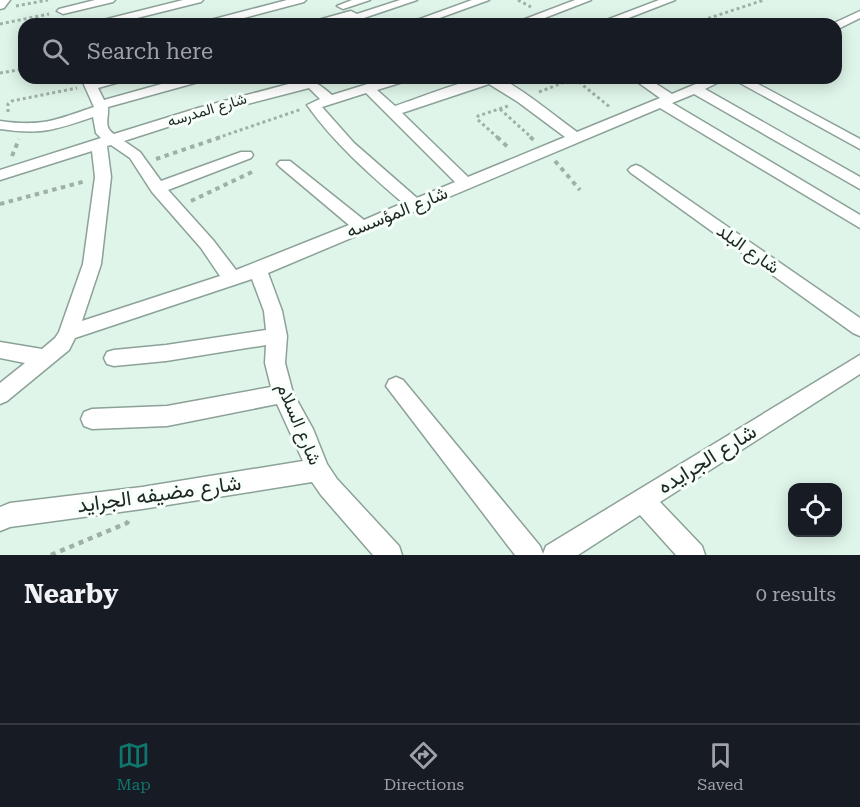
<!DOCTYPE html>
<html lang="en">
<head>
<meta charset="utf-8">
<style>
  body { margin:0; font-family:"Roboto Serif",Vazirmatn,serif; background:#20242c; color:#f1f3f6 }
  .controls { position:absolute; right:18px; bottom:18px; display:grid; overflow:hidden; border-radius:12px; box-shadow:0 3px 15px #0003 }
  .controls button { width:54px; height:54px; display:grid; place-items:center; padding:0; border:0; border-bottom:2px solid #363941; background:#171b24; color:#f1f3f6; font:30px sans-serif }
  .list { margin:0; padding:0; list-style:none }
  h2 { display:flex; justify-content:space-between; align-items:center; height:78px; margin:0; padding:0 24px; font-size:26px }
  h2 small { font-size:20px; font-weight:400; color:#9ea1a6 }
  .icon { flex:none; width:33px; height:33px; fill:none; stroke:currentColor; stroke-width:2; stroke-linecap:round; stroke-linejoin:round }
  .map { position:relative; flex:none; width:860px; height:555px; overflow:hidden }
  .search { position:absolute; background:#171b24; box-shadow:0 3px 15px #0003; left:18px; right:18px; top:18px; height:66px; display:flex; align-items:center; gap:15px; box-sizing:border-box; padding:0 21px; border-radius:18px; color:#9ea1a6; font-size:22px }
  .sheet { height:168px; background:#171b24 }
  nav { display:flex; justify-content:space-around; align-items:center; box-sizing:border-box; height:84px; border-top:2px solid #363941; background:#171b24; font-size:16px; color:#9ea1a6 }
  nav a { display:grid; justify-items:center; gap:3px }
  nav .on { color:#0f766e }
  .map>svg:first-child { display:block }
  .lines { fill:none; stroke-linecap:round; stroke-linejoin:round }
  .street-casing { stroke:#8ca197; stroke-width:3 }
  .path-far2 { stroke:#9fb0a7; stroke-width:3; stroke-dasharray:3 3; stroke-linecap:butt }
  .path-far1 { stroke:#9fb0a7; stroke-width:4; stroke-dasharray:4.5 4.5; stroke-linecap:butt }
  .path { stroke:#9fb0a7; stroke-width:4.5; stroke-dasharray:5 5; stroke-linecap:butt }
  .street { fill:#fff; fill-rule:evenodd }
  .labels { text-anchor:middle; stroke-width:6; stroke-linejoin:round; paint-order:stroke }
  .far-street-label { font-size:15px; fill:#202824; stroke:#f6fffa }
  .street-label { font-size:18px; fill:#202824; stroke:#f6fffa }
  .near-street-label { font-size:21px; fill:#202824; stroke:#f6fffa }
</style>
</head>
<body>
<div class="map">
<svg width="860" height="555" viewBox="0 0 860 555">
  <rect width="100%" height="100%" fill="#dff5ea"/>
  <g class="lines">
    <defs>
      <g id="street">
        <path d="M 0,0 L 10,0 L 4,8 L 0,9 Z"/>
        <path d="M 95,0 L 115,0 L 113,2 L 63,14 L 57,11 L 59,9 Z"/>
        <path d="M 183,0 L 203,0 L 201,2 L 113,24 L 93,24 L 95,22 Z"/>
        <path d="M 287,0 L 306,0 L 304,2 L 221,24 L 201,24 L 203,22 Z"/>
        <path d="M 352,0 L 370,0 L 343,9 L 337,6 Z"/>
        <path d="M 400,0 L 417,0 L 355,21 L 349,18 L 328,24 L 309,24 L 311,22 L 347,12 L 351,11 L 357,14 Z"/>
        <path d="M 472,0 L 489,0 L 423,24 L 406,24 Z"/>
        <path d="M 575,0 L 591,0 L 529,24 L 512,24 Z"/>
        <path d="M 659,0 L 675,0 L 613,24 L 596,24 Z"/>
        <path d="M 860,11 L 860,18 L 836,30 L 836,24 L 832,24 Z"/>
        <path d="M 81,78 L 93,78 L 95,80 L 124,78 L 123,81 L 98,88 L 104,100 L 183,78 L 203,78 L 202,81 L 108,107 C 109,118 103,127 114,134 L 198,108 L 296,82 C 314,79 319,84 332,95 L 387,78 L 407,78 L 406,81 L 377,90 L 395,106 C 418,99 475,74 497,78 C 513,81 561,121 577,132 L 660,98 L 632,78 L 647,78 L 672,94 L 710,78 L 727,78 L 705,89 L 860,177 L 860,189 L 694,94 L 672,103 L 860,215 L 860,228 L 660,108 L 268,273 L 282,311 L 287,336 L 285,363 L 293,393 L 313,429 L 327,464 L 337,479 L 399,546 L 402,555 L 373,555 L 321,495 L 312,482 L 142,509 L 10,527 L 0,531 L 0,507 L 10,503 L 142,487 L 303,461 L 277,404 L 167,426 L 92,429 L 84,426 L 81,419 L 84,412 L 92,409 L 167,406 L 271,387 L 265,363 L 266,345 L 166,361 L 114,366 L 107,364 L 104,358 L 107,352 L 114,350 L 166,345 L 266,330 L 264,311 L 252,279 L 75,338 L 69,350 L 7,401 L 0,404 L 0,383 L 25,363 L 0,358 L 0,342 L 42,349 L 55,338 L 59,332 L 83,264 L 95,177 L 92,151 L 0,180 L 0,170 L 101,138 L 96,133 L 93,117 C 55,130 41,135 0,129 L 0,121 C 43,127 55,120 94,107 ZM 489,84 L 518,102 L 565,137 L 468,177 L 402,113 ZM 309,88 L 320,99 L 307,105 C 334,143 368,173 403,203 L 364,220 L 290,161 L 280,161 L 277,164 L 280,167 L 349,225 L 236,270 L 213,240 L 168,190 L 251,158 L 253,155 L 251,152 L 241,152 L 161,181 L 140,152 L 124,141 L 208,114 ZM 366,93 L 455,182 L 417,198 L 354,143 L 322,107 ZM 111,145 L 130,158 L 152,192 L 201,248 L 220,276 L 82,321 L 101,264 L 111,177 L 107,146 Z"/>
        <path d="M 731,78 L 747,78 L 860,139 L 860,149 Z"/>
        <path d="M 636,165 L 641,167 L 860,318 L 860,336 L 853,333 L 631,173 L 628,170 L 631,167 Z"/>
        <path d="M 860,355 L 860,374 L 660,502 L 702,546 L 705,555 L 676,555 L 640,515 L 578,555 L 515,555 L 386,386 L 389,380 L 396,377 L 403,380 L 540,546 L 543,554 L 546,546 Z"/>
      </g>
    </defs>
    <!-- street casing -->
    <use href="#street" class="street-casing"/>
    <!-- path-far2 -->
    <g class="path-far2">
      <path d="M 518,0 L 531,7"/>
      <path d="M 16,6 L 48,0"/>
      <path d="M 0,24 L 49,14"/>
      <path d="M 691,24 L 764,0"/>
      <path d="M 0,73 L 24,69"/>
      <path d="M 574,78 L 611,108"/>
      <path d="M 539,92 L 575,78"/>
      <path d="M 500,109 L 532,138"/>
      <path d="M 8,112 L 8,104 L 12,101 L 77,88"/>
      <path d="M 217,138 L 302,109"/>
      <path d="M 498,138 L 477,119 L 478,116 L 508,106"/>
    </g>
    <!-- path-far1 -->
    <g class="path-far1">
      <path d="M 497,137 L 510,149"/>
      <path d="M 530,137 L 535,141"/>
      <path d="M 12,156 L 19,139"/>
      <path d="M 156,159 L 221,137"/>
      <path d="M 555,161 L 580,190"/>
      <path d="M 191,201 L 252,172"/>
      <path d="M 0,204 L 86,181"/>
    </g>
    <!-- path -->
    <path class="path" d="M 51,555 L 127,523 L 129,520"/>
    <!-- street -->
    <use href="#street" class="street"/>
  </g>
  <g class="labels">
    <!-- far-street labels -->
    <g class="far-street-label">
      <text transform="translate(207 110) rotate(-17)" y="5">شارع المدرسه</text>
    </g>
    <!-- street labels -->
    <g class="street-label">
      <text transform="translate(397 212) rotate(-22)" y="6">شارع المؤسسه</text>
      <text transform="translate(748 249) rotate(35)" y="6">شارع البلد</text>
      <text transform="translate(299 424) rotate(67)" y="6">شارع السلام</text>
    </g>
    <!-- near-street labels -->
    <g class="near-street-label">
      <text transform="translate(707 459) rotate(-32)" y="7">شارع الجرايده</text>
      <text transform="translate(159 494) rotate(-8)" y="7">شارع مضيفه الجرايد</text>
    </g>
  </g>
</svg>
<div class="controls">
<button><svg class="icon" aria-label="locate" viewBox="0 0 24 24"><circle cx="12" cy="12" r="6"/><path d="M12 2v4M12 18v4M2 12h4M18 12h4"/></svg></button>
</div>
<div class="search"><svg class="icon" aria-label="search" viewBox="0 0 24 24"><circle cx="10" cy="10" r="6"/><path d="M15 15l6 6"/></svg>Search here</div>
</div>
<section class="sheet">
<h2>Nearby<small>0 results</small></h2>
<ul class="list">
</ul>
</section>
<nav>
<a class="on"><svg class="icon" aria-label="map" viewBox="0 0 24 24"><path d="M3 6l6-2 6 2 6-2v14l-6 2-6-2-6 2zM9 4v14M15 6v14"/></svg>Map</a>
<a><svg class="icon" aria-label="directions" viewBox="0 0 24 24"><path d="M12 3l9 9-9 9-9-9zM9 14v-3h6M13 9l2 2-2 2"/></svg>Directions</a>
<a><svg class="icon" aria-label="saved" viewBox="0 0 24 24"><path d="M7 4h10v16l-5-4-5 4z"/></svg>Saved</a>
</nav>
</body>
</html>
